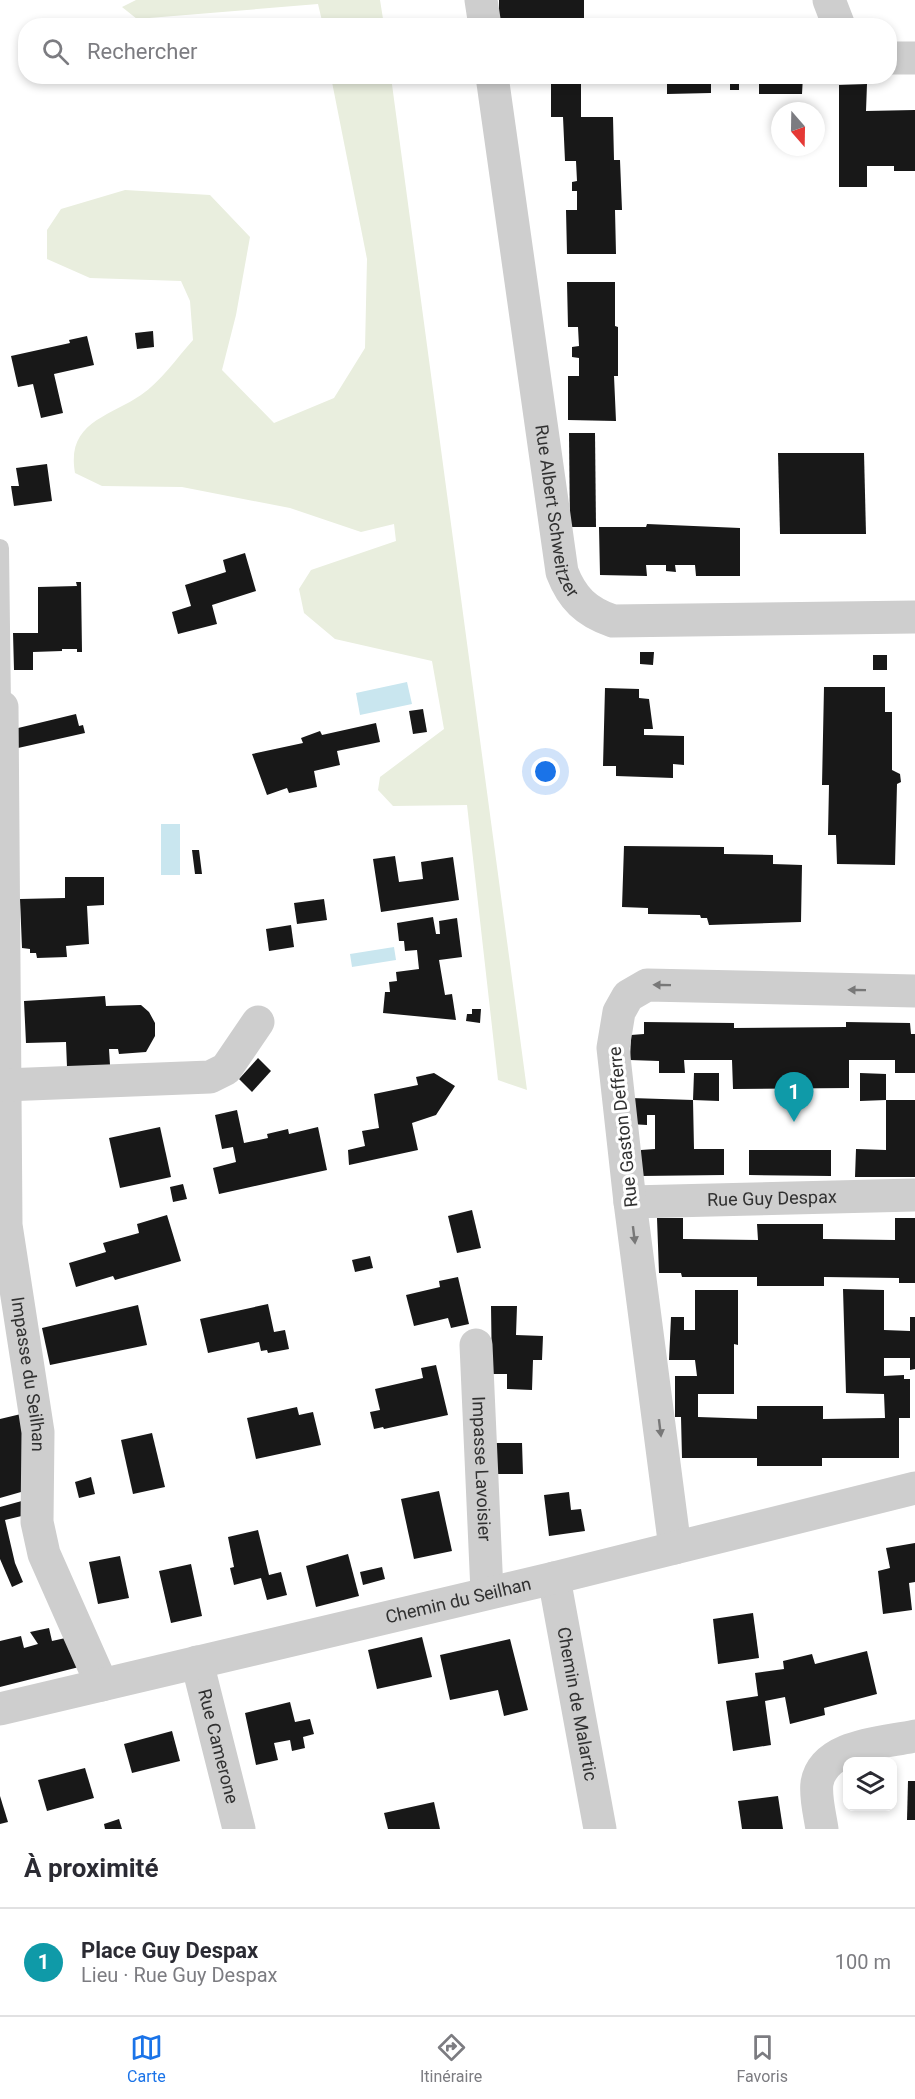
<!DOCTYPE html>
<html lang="fr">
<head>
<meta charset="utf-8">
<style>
  body { margin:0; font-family:Roboto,sans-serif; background:#f2f2f3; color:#2b2b33 }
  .controls { position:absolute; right:18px; bottom:18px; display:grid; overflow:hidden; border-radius:12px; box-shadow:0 3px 9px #0003 }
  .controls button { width:54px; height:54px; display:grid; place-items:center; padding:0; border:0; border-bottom:2px solid #e1e1e2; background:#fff; color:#2b2b33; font:30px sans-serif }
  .compass { position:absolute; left:771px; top:102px; width:54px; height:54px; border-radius:50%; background:#fff; box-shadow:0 3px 9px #0003; rotate:160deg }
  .you { position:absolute; left:546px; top:772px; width:21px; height:21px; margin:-15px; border:4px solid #fff; border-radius:50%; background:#1a73e8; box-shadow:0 0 0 9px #1a73e833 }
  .badge { display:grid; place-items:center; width:39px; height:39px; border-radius:50%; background:#1a73e8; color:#fff; font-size:20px; font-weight:700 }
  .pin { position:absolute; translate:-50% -50px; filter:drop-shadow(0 2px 3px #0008) }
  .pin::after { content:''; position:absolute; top:32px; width:21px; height:18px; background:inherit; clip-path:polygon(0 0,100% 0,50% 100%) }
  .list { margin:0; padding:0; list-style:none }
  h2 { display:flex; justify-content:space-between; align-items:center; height:78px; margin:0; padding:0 24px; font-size:26px }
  h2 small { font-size:20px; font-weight:400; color:#7c7c81 }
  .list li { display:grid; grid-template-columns:39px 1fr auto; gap:18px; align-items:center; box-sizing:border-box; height:108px; padding:0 24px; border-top:2px solid #e1e1e2 }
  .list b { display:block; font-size:22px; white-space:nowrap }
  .list p { margin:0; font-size:20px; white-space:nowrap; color:#7c7c81 }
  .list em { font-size:20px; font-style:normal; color:#7c7c81 }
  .icon { flex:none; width:33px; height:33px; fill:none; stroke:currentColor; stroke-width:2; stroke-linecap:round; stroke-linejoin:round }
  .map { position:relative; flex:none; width:915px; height:1829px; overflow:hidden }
  .search { position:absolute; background:#fff; box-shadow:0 3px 9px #0003; left:18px; right:18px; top:18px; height:66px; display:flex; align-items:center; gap:15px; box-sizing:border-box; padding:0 21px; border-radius:24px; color:#7c7c81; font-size:22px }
  .sheet { height:186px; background:#fff }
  nav { display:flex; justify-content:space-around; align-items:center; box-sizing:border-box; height:84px; border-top:2px solid #e1e1e2; background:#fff; font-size:16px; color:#7c7c81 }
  nav a { display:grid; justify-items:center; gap:3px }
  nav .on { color:#1a73e8 }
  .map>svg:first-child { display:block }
  .green { fill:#e9eede }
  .water { fill:#c9e6ef }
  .building { fill:#181818 }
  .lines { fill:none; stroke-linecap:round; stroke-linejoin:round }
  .service { stroke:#cecece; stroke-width:18 }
  .minor { stroke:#cecece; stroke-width:33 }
  .oneway { fill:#787878 }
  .labels { text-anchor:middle; stroke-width:6; stroke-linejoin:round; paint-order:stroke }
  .street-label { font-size:18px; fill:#313131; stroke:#fff }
</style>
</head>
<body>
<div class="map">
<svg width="915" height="1829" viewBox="0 0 915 1829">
  <rect width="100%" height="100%" fill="#fff"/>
  <!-- green -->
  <g class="green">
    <path d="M 136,0 L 380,0 L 384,25 L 323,25 L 318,4 L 137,19 L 122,7 Z"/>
    <path d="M 331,77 L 391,77 L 527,1090 L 498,1080 L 467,805 L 393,806 L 378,790 L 380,777 L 444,729 L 432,661 L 335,639 L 304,613 L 299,589 L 311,570 L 396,541 L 394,524 L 361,532 L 290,508 L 182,487 L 102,486 L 75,473 C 66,422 109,417 141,395 C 160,382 177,358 193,340 L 190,301 L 181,281 L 90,278 L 47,259 L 47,230 L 61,209 L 125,190 L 210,195 L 250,237 L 236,315 L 222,370 L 274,423 L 334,398 L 365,348 L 367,259 Z"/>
  </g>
  <!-- water -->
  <g class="water">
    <path d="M 407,682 L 412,704 L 360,715 L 356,693 Z"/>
    <rect x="161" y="824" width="19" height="51"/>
    <path d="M 394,947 L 396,960 L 352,967 L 350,954 Z"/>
  </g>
  <!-- building -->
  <g class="building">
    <rect x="499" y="0" width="85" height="26"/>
    <path d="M 551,76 L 581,76 L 581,117 L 613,117 L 614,160 L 620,160 L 622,210 L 615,210 L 616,254 L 567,254 L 566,210 L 577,210 L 577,191 L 572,191 L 572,182 L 577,181 L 576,161 L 565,161 L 563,117 L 551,117 Z"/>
    <path d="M 667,76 L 803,76 L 802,94 L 759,94 L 759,84 L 739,84 L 739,90 L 730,90 L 730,84 L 711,84 L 711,93 L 667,94 Z"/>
    <path d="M 867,84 L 866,111 L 915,110 L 915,171 L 894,171 L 894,166 L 867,166 L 867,187 L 839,187 L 839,85 Z"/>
    <path d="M 567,282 L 615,282 L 615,326 L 618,327 L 618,376 L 614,376 L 616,421 L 568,420 L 568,376 L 579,376 L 579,358 L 572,357 L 572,347 L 579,346 L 578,327 L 568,327 Z"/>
    <path d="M 153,331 L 154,347 L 137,349 L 135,333 Z"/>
    <path d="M 87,336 L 94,365 L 54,374 L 63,413 L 41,418 L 33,384 L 18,387 L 11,356 L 70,343 L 69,340 Z"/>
    <path d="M 569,433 L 595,433 L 596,527 L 570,527 Z"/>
    <path d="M 778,453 L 864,453 L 866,534 L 780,534 Z"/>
    <path d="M 47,464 L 52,501 L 14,506 L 11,486 L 19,486 L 16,468 Z"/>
    <path d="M 647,524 L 740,528 L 740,576 L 696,576 L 695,565 L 675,565 L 676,572 L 666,571 L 666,565 L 646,565 L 647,576 L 600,575 L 599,527 L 646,527 Z"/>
    <path d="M 245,553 L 256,591 L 212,605 L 217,624 L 178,634 L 172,612 L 191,606 L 185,585 L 226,572 L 223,560 Z"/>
    <path d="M 76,582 L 81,582 L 82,652 L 77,652 L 77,649 L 62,649 L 62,651 L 33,652 L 33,670 L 14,670 L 13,633 L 38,633 L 38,587 L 77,586 Z"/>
    <path d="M 640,652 L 654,652 L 653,665 L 640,664 Z"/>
    <rect x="873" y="655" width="14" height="15"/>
    <path d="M 824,687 L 885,687 L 885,712 L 892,712 L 892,770 L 900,774 L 901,782 L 897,784 L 895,865 L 837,864 L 836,835 L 828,835 L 829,785 L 822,785 Z"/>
    <path d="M 605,688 L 639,689 L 639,698 L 649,699 L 653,729 L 644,729 L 644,735 L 684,736 L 684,765 L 673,764 L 673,778 L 616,776 L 616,766 L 603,766 Z"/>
    <path d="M 423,709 L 427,732 L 413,734 L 409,711 Z"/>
    <path d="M 76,714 L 79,726 L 83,725 L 85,733 L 18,748 L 14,729 Z"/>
    <path d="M 376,723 L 380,742 L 337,751 L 340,765 L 314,771 L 317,787 L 289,793 L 287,788 L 267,795 L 252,754 L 303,743 L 301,738 L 320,731 L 322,735 Z"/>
    <path d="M 624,846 L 724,847 L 724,854 L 773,855 L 773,864 L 802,865 L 801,922 L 709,925 L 707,918 L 701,918 L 700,915 L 648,914 L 648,908 L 622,907 Z"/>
    <path d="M 192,850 L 199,850 L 202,874 L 195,874 Z"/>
    <path d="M 395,856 L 399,882 L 423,879 L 421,862 L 453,857 L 459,900 L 381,912 L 373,859 Z"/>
    <path d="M 65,877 L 104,877 L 104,905 L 87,906 L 89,944 L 66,946 L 67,957 L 37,958 L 36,953 L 30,953 L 30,949 L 22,948 L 20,899 L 65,898 Z"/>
    <path d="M 324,899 L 327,920 L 297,924 L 294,903 Z"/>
    <path d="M 433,917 L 436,934 L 440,934 L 439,921 L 457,918 L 462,957 L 439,960 L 445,995 L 452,994 L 456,1020 L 383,1013 L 385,992 L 390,992 L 389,982 L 397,981 L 396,972 L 419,969 L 417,950 L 405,951 L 404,941 L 399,941 L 397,923 Z"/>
    <path d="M 291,925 L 294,947 L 269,951 L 266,929 Z"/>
    <path d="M 105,996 L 106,1006 L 141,1005 L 149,1012 L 155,1023 L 155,1036 L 146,1052 L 119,1054 L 118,1049 L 109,1049 L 110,1065 L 67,1067 L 66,1042 L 26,1043 L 24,1001 Z"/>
    <path d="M 472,1009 L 481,1009 L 480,1023 L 466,1021 L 467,1014 L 472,1014 Z"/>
    <path d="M 644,1022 L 734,1023 L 734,1028 L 846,1027 L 846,1022 L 910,1023 L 911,1034 L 915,1034 L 915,1073 L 895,1073 L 895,1060 L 849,1060 L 849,1088 L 733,1089 L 732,1060 L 684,1060 L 685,1073 L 659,1073 L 659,1061 L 630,1060 L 631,1035 L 644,1034 Z"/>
    <path d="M 258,1058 L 271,1071 L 252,1092 L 239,1079 Z"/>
    <path d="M 434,1073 L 455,1086 L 436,1115 L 412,1123 L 418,1150 L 349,1165 L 348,1150 L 365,1146 L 362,1131 L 379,1128 L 374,1094 L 418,1085 L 416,1077 Z"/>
    <path d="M 694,1073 L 719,1073 L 719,1101 L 693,1100 L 694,1149 L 724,1149 L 724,1175 L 641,1176 L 641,1150 L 655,1149 L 655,1115 L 647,1115 L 647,1125 L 630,1124 L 631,1098 L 693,1100 Z"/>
    <path d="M 860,1073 L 886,1074 L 886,1100 L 915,1100 L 915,1177 L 855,1177 L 856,1149 L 886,1150 L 886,1100 L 860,1101 Z"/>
    <path d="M 237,1110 L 244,1143 L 268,1138 L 267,1134 L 288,1129 L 289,1134 L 318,1127 L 327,1170 L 219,1194 L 213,1168 L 236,1162 L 233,1147 L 222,1149 L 215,1115 Z"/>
    <path d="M 160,1127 L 171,1177 L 120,1188 L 109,1138 Z"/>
    <path d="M 749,1150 L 831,1150 L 831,1176 L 749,1175 Z"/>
    <path d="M 183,1184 L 187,1199 L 173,1202 L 170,1187 Z"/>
    <path d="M 472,1210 L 481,1248 L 457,1253 L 448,1216 Z"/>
    <path d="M 167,1215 L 181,1261 L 115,1280 L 113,1276 L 76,1287 L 69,1263 L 106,1252 L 103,1243 L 139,1233 L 137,1224 Z"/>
    <path d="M 657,1218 L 683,1218 L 683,1239 L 758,1240 L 757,1224 L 823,1224 L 823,1239 L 895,1240 L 895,1218 L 915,1218 L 915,1283 L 899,1283 L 899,1278 L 824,1277 L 824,1286 L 757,1286 L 757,1277 L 682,1277 L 681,1273 L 659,1273 Z"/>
    <path d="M 370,1256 L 373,1268 L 355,1272 L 352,1260 Z"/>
    <path d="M 458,1277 L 469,1324 L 451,1328 L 448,1318 L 414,1326 L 406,1295 L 440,1287 L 439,1281 Z"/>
    <path d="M 843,1289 L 884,1290 L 884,1330 L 910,1331 L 910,1317 L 915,1317 L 915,1369 L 910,1370 L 910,1358 L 884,1358 L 884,1376 L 904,1375 L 904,1379 L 910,1379 L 910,1418 L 899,1418 L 899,1458 L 822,1458 L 822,1466 L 757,1466 L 757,1458 L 682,1458 L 681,1417 L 675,1417 L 675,1376 L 697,1376 L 695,1360 L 669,1360 L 671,1317 L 684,1317 L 684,1330 L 695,1330 L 695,1290 L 738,1290 L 738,1345 L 734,1344 L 734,1394 L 698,1394 L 698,1417 L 757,1419 L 757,1406 L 823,1406 L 823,1419 L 885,1418 L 884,1394 L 846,1393 Z"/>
    <path d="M 268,1304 L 274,1332 L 285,1330 L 289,1349 L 268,1353 L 267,1350 L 261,1351 L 259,1342 L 208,1353 L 200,1319 Z"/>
    <path d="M 138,1305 L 147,1345 L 50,1365 L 42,1328 Z"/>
    <path d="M 491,1306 L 517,1306 L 516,1335 L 543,1336 L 542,1360 L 533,1360 L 532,1390 L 507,1389 L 507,1374 L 492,1374 Z"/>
    <path d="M 436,1365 L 448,1415 L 384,1429 L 383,1427 L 374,1429 L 370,1412 L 380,1410 L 375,1389 L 423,1378 L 421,1368 Z"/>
    <path d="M 297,1407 L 299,1415 L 313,1412 L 321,1445 L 256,1459 L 247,1418 Z"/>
    <path d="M 21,1414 L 28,1490 L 0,1498 L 0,1419 Z"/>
    <path d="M 152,1433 L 165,1487 L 133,1494 L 121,1440 Z"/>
    <path d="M 492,1443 L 522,1443 L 523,1474 L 492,1474 Z"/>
    <path d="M 91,1477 L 95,1494 L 79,1498 L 75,1482 Z"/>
    <path d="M 439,1491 L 452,1551 L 414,1559 L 401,1499 Z"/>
    <path d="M 569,1492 L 571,1510 L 581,1509 L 585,1531 L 549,1536 L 544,1495 Z"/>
    <path d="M 29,1499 L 30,1514 L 5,1520 L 15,1563 L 23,1582 L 12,1587 L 0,1559 L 0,1507 Z"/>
    <path d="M 258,1530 L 269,1575 L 281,1572 L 287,1595 L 267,1600 L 261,1578 L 234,1585 L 230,1568 L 234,1567 L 228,1537 Z"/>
    <path d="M 915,1543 L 915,1582 L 909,1583 L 912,1610 L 883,1614 L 878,1571 L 890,1568 L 886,1548 Z"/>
    <path d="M 348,1554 L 359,1596 L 316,1607 L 306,1566 Z"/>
    <path d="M 120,1556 L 129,1598 L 98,1604 L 89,1562 Z"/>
    <path d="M 191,1564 L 202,1616 L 171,1623 L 159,1571 Z"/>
    <path d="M 382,1567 L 385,1579 L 363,1585 L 360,1572 Z"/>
    <path d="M 753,1613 L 759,1658 L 718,1664 L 713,1619 Z"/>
    <path d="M 49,1628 L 52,1641 L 70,1637 L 83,1666 L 0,1687 L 0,1641 L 21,1636 L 24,1648 L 38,1644 L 30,1632 Z"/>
    <path d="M 422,1637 L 432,1677 L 377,1689 L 368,1650 Z"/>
    <path d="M 510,1639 L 528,1710 L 504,1716 L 498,1690 L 450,1700 L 440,1655 Z"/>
    <path d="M 867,1651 L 877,1694 L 824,1708 L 825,1715 L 790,1724 L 785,1697 L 765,1701 L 771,1745 L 733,1751 L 726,1701 L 758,1696 L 755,1673 L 784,1669 L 783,1661 L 812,1654 L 815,1664 Z"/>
    <path d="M 290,1702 L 295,1722 L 310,1719 L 314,1734 L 303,1737 L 305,1748 L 292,1751 L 290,1740 L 274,1743 L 278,1760 L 256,1765 L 245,1713 Z"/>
    <path d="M 172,1731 L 180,1761 L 132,1773 L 124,1744 Z"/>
    <path d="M 85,1768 L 94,1798 L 47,1811 L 38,1780 Z"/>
    <path d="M 908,1781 L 915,1781 L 915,1820 L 907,1820 Z"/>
    <path d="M 0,1796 L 8,1822 L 0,1824 Z"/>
    <path d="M 778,1796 L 783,1829 L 742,1829 L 738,1801 Z"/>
    <path d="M 434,1802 L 440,1829 L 388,1829 L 384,1813 Z"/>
    <path d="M 119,1819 L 122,1829 L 105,1829 L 104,1824 Z"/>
  </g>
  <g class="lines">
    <!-- service -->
    <path class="service" d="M 0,548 L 2,707"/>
    <!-- minor -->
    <g class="minor">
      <path d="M 481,0 L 485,26"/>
      <path d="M 829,0 L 839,26"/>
      <path d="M 890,58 L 915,58"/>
      <path id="s1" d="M 492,76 L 562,572 C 572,598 586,612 613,621 L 915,617"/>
      <path id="s2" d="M 2,707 L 6,1225 L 38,1432 L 37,1522 L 44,1554 L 102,1685"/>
      <path d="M 4,1085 L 210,1077 L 226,1069 L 258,1022"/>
      <path id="s3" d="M 630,1202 L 915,1195"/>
      <path id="s4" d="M 476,1345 L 487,1592"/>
      <path d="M 675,1548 L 630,1202 L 613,1048 L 619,1012 L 628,996 L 647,985 L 915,991"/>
      <path id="s5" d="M 554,1578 L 600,1829"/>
      <path id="s6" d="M 197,1662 L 239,1829"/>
      <path id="s7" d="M 0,1709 L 554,1578 L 915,1488"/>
      <path d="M 822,1829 C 820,1815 815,1797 817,1783 C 824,1744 884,1743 915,1736"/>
    </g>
  </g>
  <!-- one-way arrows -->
  <defs><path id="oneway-solid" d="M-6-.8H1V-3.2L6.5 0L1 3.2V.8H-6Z" transform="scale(1.5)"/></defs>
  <g class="oneway">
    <use href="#oneway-solid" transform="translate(662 985) rotate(-179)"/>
    <use href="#oneway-solid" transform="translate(857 990) rotate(-179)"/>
    <use href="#oneway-solid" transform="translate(634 1235) rotate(83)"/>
    <use href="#oneway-solid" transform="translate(660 1428) rotate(83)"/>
  </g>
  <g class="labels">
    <!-- street labels -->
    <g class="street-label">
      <text dy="6" stroke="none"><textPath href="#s1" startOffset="440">Rue Albert Schweitzer</textPath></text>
      <text transform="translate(623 1127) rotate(-96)" y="6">Rue Gaston Defferre</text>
      <text dy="6" stroke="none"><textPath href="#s3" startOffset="142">Rue Guy Despax</textPath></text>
      <text dy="6" stroke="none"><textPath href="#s2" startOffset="669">Impasse du Seilhan</textPath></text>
      <text dy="6" stroke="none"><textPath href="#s4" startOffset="124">Impasse Lavoisier</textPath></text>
      <text dy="6" stroke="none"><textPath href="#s7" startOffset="471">Chemin du Seilhan</textPath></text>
      <text dy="6" stroke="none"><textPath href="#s5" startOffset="128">Chemin de Malartic</textPath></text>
      <text dy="6" stroke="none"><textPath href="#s6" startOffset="87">Rue Camerone</textPath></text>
    </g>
  </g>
</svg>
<div class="controls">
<button><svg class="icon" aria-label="layers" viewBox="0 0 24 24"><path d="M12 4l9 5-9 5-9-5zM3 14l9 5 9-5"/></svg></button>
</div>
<svg class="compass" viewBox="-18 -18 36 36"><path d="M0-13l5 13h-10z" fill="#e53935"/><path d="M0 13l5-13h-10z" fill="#7c7c81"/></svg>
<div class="you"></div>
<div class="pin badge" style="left:794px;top:1122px;background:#0f9aa8">1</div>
<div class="search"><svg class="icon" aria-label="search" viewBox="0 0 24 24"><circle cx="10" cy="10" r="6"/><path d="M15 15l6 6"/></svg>Rechercher</div>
</div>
<section class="sheet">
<h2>À proximité<small></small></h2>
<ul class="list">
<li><span class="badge" style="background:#0f9aa8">1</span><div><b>Place Guy Despax</b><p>Lieu · Rue Guy Despax</p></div><em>100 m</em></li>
</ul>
</section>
<nav>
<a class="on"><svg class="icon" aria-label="map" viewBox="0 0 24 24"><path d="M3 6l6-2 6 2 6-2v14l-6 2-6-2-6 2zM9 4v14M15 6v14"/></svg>Carte</a>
<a><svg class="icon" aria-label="directions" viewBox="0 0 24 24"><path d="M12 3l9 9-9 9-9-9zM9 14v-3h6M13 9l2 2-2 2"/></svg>Itinéraire</a>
<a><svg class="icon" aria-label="saved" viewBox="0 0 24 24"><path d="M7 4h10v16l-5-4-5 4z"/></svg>Favoris</a>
</nav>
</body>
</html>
